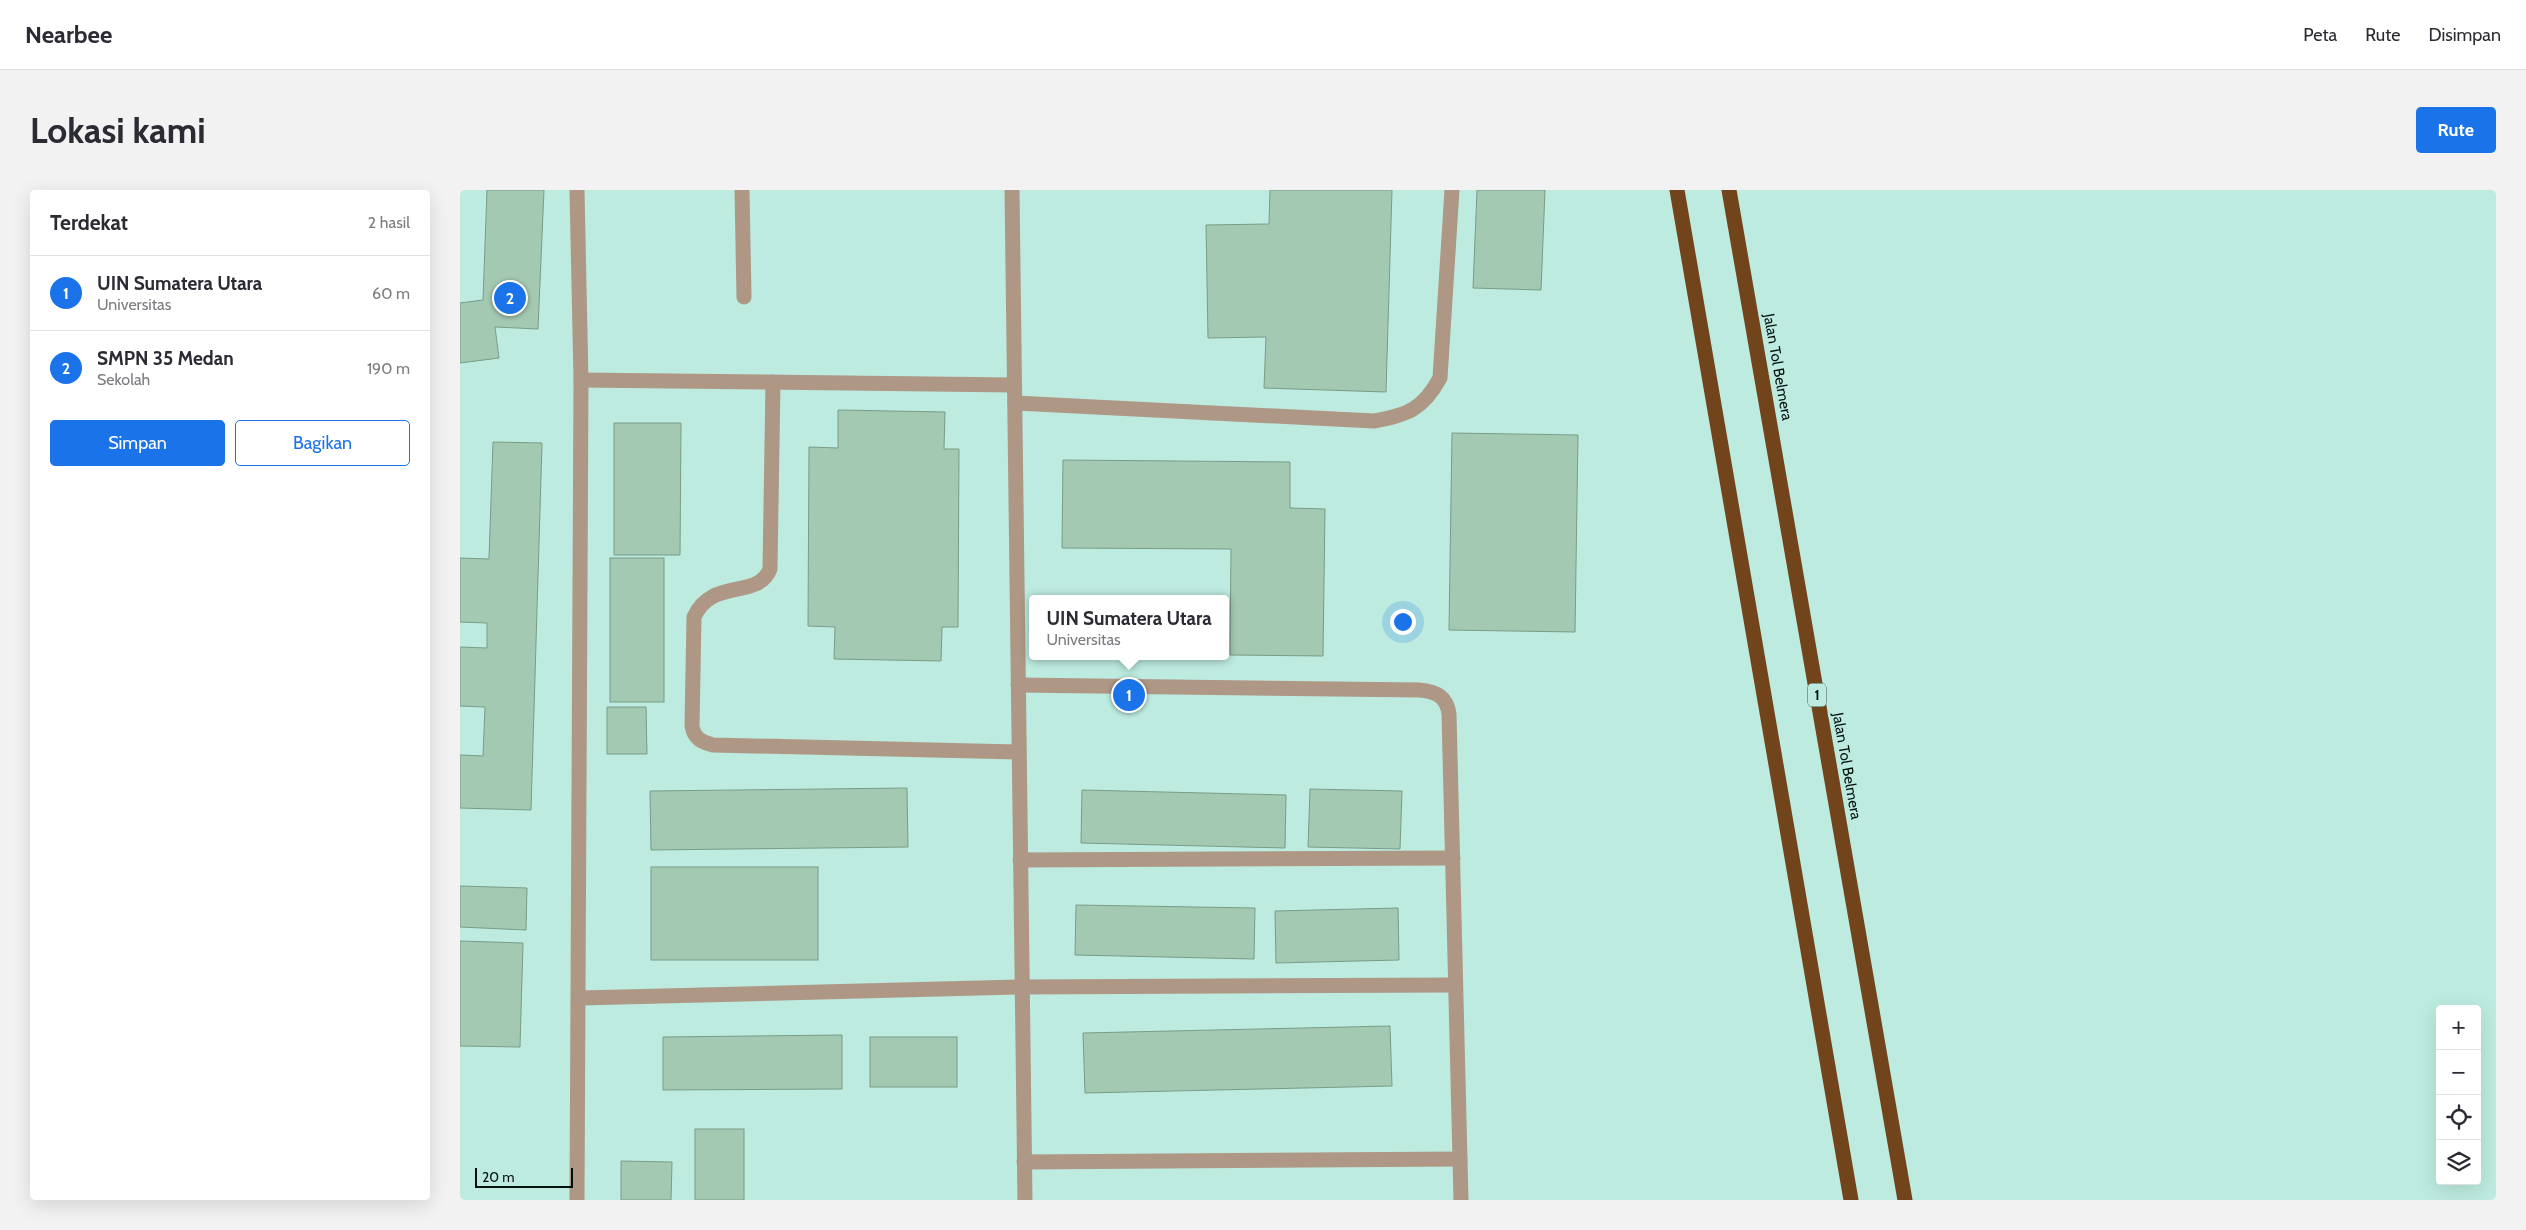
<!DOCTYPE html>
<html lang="id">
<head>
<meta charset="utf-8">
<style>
  body { margin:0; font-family:Cabin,sans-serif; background:#f2f2f3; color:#2b2b33 }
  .controls { position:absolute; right:15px; bottom:15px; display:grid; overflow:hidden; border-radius:5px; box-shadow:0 5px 20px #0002 }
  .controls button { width:45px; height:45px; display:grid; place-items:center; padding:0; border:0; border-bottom:1px solid #e1e1e2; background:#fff; color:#2b2b33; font:25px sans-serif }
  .scale { position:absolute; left:15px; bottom:12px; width:98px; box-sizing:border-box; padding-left:5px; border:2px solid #010f0c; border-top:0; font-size:14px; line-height:18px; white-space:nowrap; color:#010f0c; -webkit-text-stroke:4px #bdebe0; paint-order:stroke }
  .you { position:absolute; left:942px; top:431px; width:18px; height:18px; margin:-12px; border:4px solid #fff; border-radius:50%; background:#1a73e8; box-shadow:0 0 0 8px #1a73e833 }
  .badge { display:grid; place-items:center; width:32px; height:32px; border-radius:50%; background:#1a73e8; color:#fff; font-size:16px; font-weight:700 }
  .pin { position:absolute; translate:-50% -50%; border:2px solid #fff; box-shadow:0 1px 5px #0006 }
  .popup { position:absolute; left:569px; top:405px; width:200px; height:65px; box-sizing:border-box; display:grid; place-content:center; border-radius:5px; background:#fff; filter:drop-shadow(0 1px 4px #0005); font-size:16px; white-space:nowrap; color:#7c7c81 }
  .popup b { font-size:19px; color:#2b2b33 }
  .popup::after { content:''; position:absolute; left:50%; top:100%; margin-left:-10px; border:10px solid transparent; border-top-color:#fff }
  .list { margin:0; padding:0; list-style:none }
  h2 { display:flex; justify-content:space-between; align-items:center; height:65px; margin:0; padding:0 20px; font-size:21px }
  h2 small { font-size:16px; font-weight:400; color:#7c7c81 }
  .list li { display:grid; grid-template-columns:32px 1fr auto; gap:15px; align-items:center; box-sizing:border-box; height:75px; padding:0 20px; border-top:1px solid #e1e1e2 }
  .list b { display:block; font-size:19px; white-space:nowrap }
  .list p { margin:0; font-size:16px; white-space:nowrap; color:#7c7c81 }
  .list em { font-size:16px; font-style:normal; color:#7c7c81 }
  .actions { display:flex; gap:10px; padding:15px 20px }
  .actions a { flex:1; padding:11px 0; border:1px solid #1a73e8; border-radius:5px; text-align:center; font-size:18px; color:#1a73e8 }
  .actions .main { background:#1a73e8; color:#fff }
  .icon { flex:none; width:28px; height:28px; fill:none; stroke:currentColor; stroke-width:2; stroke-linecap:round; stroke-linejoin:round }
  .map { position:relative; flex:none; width:2036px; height:1010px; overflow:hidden; border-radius:5px }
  header { display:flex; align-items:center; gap:30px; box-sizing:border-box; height:70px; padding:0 25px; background:#fff; border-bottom:1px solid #e1e1e2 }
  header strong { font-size:24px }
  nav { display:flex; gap:28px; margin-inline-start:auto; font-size:18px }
  .intro { display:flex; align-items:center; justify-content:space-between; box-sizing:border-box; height:120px; padding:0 30px }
  h1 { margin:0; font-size:35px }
  .button { padding:12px 22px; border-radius:5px; background:#1a73e8; color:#fff; font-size:18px; font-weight:700 }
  main { display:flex; gap:30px; padding:0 30px }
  aside { flex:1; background:#fff; border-radius:5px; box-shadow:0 5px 20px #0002 }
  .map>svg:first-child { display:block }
  .building { fill:#a4c9b2; stroke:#789c87 }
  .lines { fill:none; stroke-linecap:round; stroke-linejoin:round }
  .minor { stroke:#af9786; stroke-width:15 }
  .highway { stroke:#72441c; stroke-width:15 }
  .labels { text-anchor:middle; stroke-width:5; stroke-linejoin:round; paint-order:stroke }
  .shield { fill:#bdebe0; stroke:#39514c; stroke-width:1 }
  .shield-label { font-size:14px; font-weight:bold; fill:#010f0c }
  .street-label { font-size:15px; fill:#010f0c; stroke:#bdebe0 }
</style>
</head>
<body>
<header>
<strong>Nearbee</strong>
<nav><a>Peta</a><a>Rute</a><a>Disimpan</a></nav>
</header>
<div class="intro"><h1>Lokasi kami</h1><a class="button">Rute</a></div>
<main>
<aside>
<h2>Terdekat<small>2 hasil</small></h2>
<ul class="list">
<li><span class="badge">1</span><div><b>UIN Sumatera Utara</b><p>Universitas</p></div><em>60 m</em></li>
<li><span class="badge">2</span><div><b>SMPN 35 Medan</b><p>Sekolah</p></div><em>190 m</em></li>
</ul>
<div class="actions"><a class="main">Simpan</a><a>Bagikan</a></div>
</aside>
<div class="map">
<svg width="2036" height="1010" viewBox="0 0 2036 1010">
  <rect width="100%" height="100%" fill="#bdebe0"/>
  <!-- building -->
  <g class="building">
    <path d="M 27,0 L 84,0 L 78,139 L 35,137 L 39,168 L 0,173 L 0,113 L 23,110 Z"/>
    <path d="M 810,0 L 932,0 L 926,202 L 804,198 L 806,147 L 748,148 L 746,35 L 809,34 Z"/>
    <path d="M 1017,0 L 1085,0 L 1081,100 L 1013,98 Z"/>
    <path d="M 378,220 L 485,222 L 484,259 L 499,259 L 498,437 L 482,437 L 481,471 L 374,469 L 375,437 L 348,436 L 349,257 L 378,258 Z"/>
    <path d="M 154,233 L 221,233 L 220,365 L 154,365 Z"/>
    <path d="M 992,243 L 1118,245 L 1115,442 L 989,440 Z"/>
    <path d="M 33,252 L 82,253 L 71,620 L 0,618 L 0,565 L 23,566 L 25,517 L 0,516 L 0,457 L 27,458 L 27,433 L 0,432 L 0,368 L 29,369 Z"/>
    <path d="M 603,270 L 830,272 L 830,318 L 865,319 L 863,466 L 770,465 L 771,359 L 602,358 Z"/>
    <rect x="150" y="368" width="54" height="144"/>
    <path d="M 147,517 L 186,517 L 187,564 L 147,564 Z"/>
    <path d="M 447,598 L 448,657 L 191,660 L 190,601 Z"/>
    <path d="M 850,599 L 942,601 L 940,659 L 848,657 Z"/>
    <path d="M 622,600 L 826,605 L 825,658 L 621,653 Z"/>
    <rect x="191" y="677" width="167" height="93"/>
    <path d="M 0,696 L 67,698 L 66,740 L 0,737 Z"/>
    <path d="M 616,715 L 795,718 L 794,769 L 615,765 Z"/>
    <path d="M 938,718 L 939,770 L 816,773 L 815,721 Z"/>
    <path d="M 0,751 L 63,753 L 60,857 L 0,856 Z"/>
    <path d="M 930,836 L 932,896 L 625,903 L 623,843 Z"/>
    <path d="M 382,845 L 382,899 L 203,900 L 203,847 Z"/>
    <rect x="410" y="847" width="87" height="50"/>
    <rect x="235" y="939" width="49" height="71"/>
    <path d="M 161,971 L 212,972 L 211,1010 L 161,1010 Z"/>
  </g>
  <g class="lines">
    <!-- minor -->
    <g class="minor">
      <path d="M 117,0 L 121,190 L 117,1010"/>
      <path d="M 282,0 L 284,107"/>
      <path d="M 552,0 L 565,1010"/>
      <path d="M 121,190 L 554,195"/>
      <path d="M 313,192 L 310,379 C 298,410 252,387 234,427 L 232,536 C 234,548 241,552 253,555 L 559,562"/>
      <path d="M 555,213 L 914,231 C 948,225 963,219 980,188 L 992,0"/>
      <path d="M 558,495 L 959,500 C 976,501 987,507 989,524 L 1001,1010"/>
      <path d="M 560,670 L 993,668"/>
      <path d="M 120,808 L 562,797 L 995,795"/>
      <path d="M 564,972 L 1000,969"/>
    </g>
    <!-- highway -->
    <g class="highway">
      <path d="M 1217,0 L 1391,1010"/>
      <path d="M 1269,0 L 1445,1010"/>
    </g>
  </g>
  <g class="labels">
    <!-- shield labels -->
    <rect class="shield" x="1348" y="493.5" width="18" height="23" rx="4"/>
    <g class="shield-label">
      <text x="1357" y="510">1</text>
    </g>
    <!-- street labels -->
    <g class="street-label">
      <text transform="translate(1318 177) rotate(80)" y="5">Jalan Tol Belmera</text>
      <text transform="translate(1387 576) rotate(80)" y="5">Jalan Tol Belmera</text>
    </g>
  </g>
</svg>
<div class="controls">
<button>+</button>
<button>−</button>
<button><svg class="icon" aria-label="locate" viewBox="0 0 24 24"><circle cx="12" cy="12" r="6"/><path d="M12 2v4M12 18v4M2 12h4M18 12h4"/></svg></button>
<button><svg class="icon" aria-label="layers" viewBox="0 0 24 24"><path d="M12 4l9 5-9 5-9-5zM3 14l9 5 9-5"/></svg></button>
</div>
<div class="scale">20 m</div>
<div class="you"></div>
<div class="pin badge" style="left:669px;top:505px">1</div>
<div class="popup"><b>UIN Sumatera Utara</b>Universitas</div>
<div class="pin badge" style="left:50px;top:108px">2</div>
</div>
</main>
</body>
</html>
